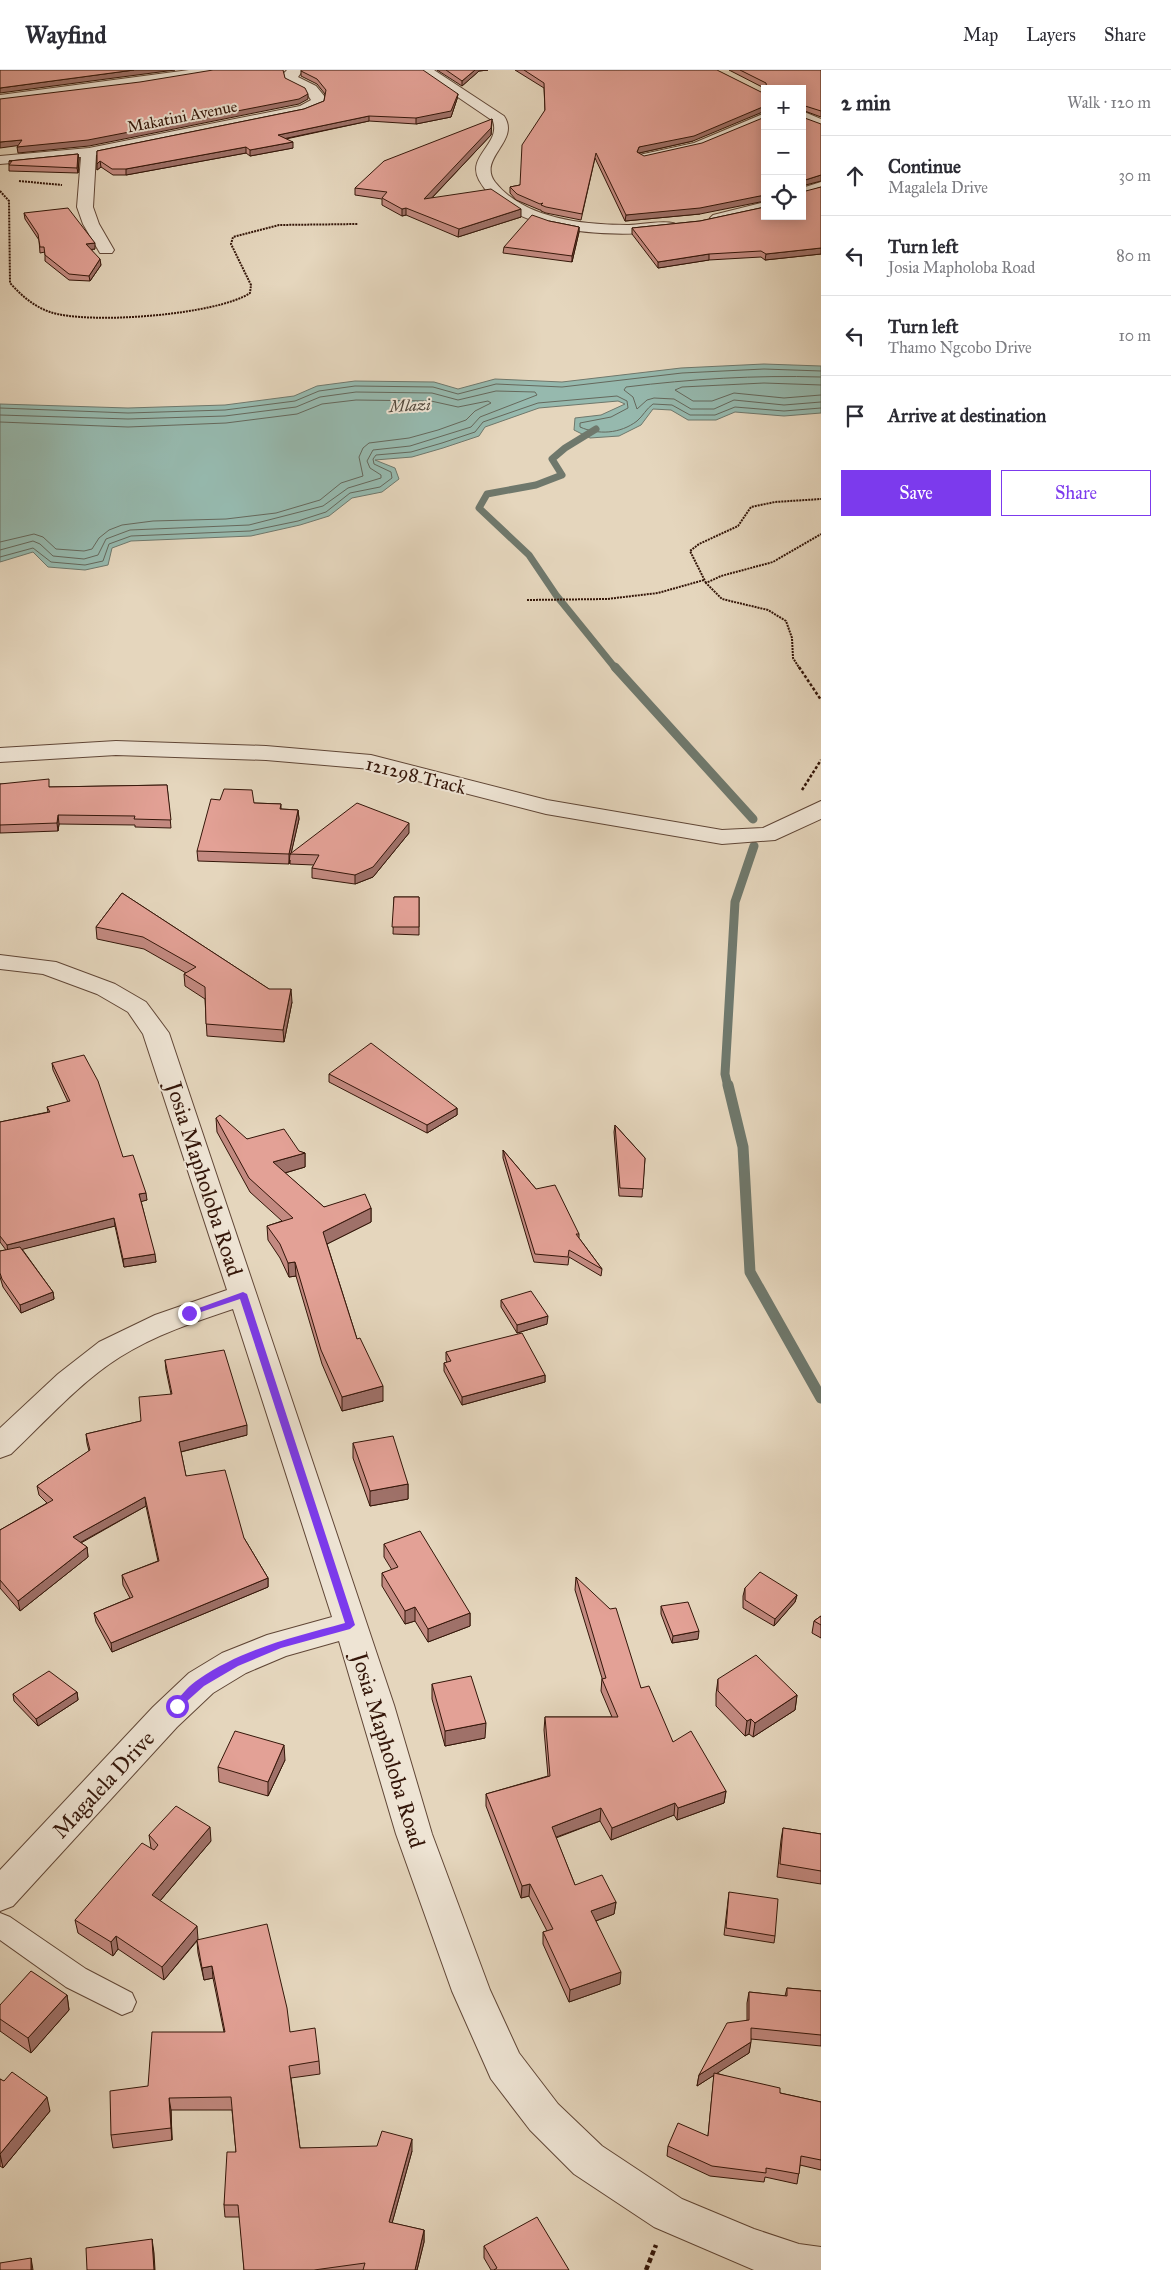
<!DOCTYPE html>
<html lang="en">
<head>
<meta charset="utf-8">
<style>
  body { margin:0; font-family:"IM FELL Great Primer",serif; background:#f7f7f7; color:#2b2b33 }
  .controls { position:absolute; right:15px; top:15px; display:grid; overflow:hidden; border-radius:0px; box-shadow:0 2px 12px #0003 }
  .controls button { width:45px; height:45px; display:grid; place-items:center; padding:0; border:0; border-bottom:1px solid #e1e1e2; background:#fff; color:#2b2b33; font:25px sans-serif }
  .stop { position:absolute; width:15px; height:15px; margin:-11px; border:4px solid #7c3aed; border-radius:50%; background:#fff }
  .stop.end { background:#7c3aed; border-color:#fff; box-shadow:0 1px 5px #0008 }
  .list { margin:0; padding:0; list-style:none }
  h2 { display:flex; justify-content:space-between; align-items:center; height:65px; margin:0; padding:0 20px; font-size:21px }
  h2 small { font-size:16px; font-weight:400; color:#7c7c81 }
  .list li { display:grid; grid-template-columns:32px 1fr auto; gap:15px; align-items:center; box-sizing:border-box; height:80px; padding:0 20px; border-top:1px solid #e1e1e2 }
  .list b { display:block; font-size:19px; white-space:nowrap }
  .list p { margin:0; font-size:16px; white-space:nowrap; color:#7c7c81 }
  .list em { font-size:16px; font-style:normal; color:#7c7c81 }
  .actions { display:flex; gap:10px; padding:15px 20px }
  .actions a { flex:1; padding:11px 0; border:1px solid #7c3aed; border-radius:0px; text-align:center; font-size:18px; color:#7c3aed }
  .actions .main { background:#7c3aed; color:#fff }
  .icon { flex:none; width:28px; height:28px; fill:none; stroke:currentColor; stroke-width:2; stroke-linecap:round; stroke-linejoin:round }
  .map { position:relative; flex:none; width:821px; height:2200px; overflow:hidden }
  header { display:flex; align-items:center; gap:30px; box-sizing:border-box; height:70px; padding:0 25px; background:#fff; border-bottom:1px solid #e1e1e2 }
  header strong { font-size:24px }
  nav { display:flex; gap:28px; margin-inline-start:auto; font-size:18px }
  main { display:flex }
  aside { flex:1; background:#fff }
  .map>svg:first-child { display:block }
  .water { fill:#96b9ae; stroke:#6f786c }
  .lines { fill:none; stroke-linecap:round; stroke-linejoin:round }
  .shore { stroke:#65685c; stroke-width:1 }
  .stream-far2 { stroke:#6f786c; stroke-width:7 }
  .stream-far1 { stroke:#6f786c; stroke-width:9 }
  .stream { stroke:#6f786c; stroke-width:11 }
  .lane-casing { stroke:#604636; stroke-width:2 }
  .street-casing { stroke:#604636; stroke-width:2 }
  .path-far2 { stroke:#341609; stroke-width:2; stroke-dasharray:2 1; stroke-linecap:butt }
  .path-far1 { stroke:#341609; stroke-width:2.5; stroke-dasharray:3 2; stroke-linecap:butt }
  .path { stroke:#341609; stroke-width:4.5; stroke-dasharray:5 3; stroke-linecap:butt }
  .lane { fill:#eee4d4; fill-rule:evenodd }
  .street { fill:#eee4d4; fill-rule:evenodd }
  .wall { fill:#c38a81; stroke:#341609 }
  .shaded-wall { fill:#9f7169; stroke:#341609 }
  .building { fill:#e3a196; stroke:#341609 }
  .route { fill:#7c3aed }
  .labels { text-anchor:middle; stroke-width:4; stroke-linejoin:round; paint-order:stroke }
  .far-street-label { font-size:16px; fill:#341609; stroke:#eee4d4 }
  .far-water-label { font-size:16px; font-style:italic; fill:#51473b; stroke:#eee4d4 }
  .street-label { font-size:19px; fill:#341609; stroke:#eee4d4 }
  .near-street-label { font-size:22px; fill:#341609; stroke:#eee4d4 }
</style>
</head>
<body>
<header>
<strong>Wayfind</strong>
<nav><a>Map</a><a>Layers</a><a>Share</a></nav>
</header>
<main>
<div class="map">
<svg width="821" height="2200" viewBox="0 0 821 2200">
  <rect width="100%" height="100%" fill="#e5d6bd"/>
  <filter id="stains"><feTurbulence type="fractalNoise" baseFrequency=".004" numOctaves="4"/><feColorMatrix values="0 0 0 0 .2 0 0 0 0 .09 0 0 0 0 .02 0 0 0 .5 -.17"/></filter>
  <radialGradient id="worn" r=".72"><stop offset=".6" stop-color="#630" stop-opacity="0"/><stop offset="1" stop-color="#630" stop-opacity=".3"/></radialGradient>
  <!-- water -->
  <path class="water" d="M 764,294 L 821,296 L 821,343 L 784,346 L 735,342 L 716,350 L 688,350 L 671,340 L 653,339 L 641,355 L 619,366 L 590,368 L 574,360 L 575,348 L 601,345 L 625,334 L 618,331 L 539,338 L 485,357 L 479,366 L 443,378 L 412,387 L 375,390 L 395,398 L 399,409 L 382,422 L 352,428 L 329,446 L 300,455 L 251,466 L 131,471 L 112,478 L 108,495 L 85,500 L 48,497 L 33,482 L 0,492 L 0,334 L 128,338 L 225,335 L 294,326 L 317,316 L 355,311 L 434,312 L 458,319 L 495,309 L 562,312 L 681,298 Z"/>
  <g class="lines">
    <!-- shore -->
    <g class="shore">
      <path d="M 821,307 C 755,305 691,309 626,317 L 624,320 L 633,327 L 637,339 L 647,330 L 654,328 L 674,329 L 691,339 L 714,339 L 734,330 L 784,335 L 821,332"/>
      <path d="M 821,315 L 764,313 L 682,317 L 675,320 L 693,331 L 712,331 L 734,323 L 784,328 L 821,325"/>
      <path d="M 0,338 L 128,343 L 225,340 L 295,331 L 319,321 L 355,316 L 433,317 L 458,324 L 496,314 L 562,317 L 682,303 L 764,299 L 821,301"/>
      <path d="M 0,345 L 128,349 L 225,346 L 296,337 L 320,327 L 356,322 L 432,323 L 458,330 L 496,321 L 535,322 L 537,325 L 480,347 L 471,357 L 410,376 L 373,380 L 367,391 L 370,398 L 381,405 L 381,408 L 348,418 L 323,436 L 249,455 L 130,460 L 106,469 L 98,485 L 84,489 L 53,486 L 40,474 L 33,471 L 0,480"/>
      <path d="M 0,352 L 128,357 L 226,353 L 297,344 L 322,334 L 356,330 L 431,331 L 458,337 L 488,331 L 491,333 L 475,341 L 466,350 L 438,360 L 409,368 L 369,373 L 363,378 L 359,387 L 363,406 L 341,413 L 320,430 L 276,443 L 226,449 L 153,451 L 122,455 L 109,460 L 99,468 L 92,479 L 84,481 L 56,479 L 43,467 L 34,464 L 0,472"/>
      <path d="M 0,487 L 33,478 L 51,492 L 85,495 L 103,491 L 109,474 L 131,466 L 250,461 L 298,451 L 326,442 L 350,423 L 380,417 L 392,408 L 391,402 L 374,394 L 373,389 L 376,385 L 411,382 L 442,373 L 475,362 L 483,352 L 538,333 L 617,326 L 627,331 L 628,338 L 611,347 L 580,353 L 580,357 C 598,365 620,364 637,351 C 643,346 646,339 653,334 L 672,335 L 690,345 L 715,345 L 735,337 L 784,341 L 821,338"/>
    </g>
    <!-- stream-far2 -->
    <path class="stream-far2" d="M 596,359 L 565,378 L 552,389 L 562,405 L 536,415 L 487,424 L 479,438 L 529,485 L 556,525 L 616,599"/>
    <!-- stream-far1 -->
    <g class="stream-far1">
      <path d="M 615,597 L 753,749"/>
      <path d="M 728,1017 L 725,1004 L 735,832 L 754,776"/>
    </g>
    <!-- stream -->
    <path class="stream" d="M 728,1015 L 743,1077 L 750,1202 L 821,1328"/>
    <defs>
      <g id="lane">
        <path d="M 765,43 L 765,50 L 701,77 L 643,90 L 638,87 L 639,85 L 694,73 Z"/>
        <path d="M 0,1843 L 10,1847 L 86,1899 L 132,1923 L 136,1932 L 132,1941 L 122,1945 L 66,1917 L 0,1870 Z"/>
      </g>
      <g id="street">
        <path d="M 189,0 L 220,0 L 213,4 L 140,16 L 0,33 L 0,25 Z"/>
        <path d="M 287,0 L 303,0 L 298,7 L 316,16 L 325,27 L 323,35 L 304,43 L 96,85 L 93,137 L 99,154 L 114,180 L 112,183 L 100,183 L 83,154 L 77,137 L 81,87 L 0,94 L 0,86 L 89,78 L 300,36 L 311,30 L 306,22 L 286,12 L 284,3 Z"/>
        <path d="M 418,0 L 434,0 L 504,46 C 521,71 477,88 495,112 C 524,149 584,155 627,155 C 638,155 673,148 679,156 C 673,164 655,163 646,163 C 596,166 507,161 479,110 C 466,86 501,74 493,51 Z"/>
        <path d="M 802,41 L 821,49 L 821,59 L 802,51 Z"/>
        <path d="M 821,112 L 821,121 L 802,127 L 802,118 Z"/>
        <path d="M 765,132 L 765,141 L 718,153 L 710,148 L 713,145 Z"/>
        <path d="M 116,671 L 266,676 L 371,685 L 547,730 L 722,760 L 763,758 L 821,731 L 821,749 L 775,770 L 722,774 L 546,744 L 371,699 L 266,690 L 116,685 L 0,692 L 0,678 Z"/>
        <path d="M 0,885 L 56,892 L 115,914 L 146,932 L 169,963 L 394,1635 L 432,1764 L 490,1920 L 519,1983 L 558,2034 L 602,2076 L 682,2129 L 754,2159 L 799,2174 L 821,2177 L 821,2200 L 754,2200 L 654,2157 L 574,2104 L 530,2060 L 491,2009 L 452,1921 L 396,1764 L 339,1571 L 286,1586 L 246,1603 L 213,1623 L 177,1657 L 13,1836 L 0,1841 L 0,1800 L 153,1637 L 189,1603 L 222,1583 L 267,1565 L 332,1547 L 233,1239 C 194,1252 155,1265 120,1287 C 79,1313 46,1351 11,1384 L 0,1388 L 0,1358 L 58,1304 L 99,1272 L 155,1245 L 227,1220 L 143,964 L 128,942 L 97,924 L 43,904 L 0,899 Z"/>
      </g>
    </defs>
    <!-- lane casing -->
    <use href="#lane" class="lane-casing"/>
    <!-- street casing -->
    <use href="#street" class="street-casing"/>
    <!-- path-far2 -->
    <g class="path-far2">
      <path d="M 19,111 L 62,115"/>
      <path d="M 0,121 L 9,131 L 10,213 C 22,226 33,236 50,242 C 88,255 217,245 250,223 L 251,215 L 231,174 L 233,167 L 279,155 L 358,154"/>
      <path d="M 706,513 L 690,481 L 699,474 L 738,456 L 751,437 L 775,432 L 821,429"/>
      <path d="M 527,530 L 607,529 L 658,523 L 704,510"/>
      <path d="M 800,599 L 793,588 L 792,568 L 786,551 L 768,540 L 722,529 L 706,513 L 721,506 L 773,492 L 821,464"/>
    </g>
    <!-- path-far1 -->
    <g class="path-far1">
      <path d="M 799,597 L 821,630"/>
      <path d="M 802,720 L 821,690"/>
    </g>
    <!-- path -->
    <path class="path" d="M 646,2200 L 656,2175"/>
    <!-- lane -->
    <use href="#lane" class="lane"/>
    <!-- street -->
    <use href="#street" class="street"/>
  </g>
  <!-- wall -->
  <g class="wall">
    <path d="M 437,0 L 488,0 L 479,1 L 462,16 Z"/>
    <path d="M 515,0 L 717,0 L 693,71 L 639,83 L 700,144 L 625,151 L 595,88 L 581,150 L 546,143 L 541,141 L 541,140 L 540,140 L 516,130 L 510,123 L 510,117 L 520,115 L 545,40 L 544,18 Z"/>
    <path d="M 729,0 L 821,0 L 821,47 L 802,40 L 802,19 L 766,19 Z"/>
    <path d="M 301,1 L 458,24 L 457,29 L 451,47 L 416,54 L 369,51 L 286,69 L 293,78 L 250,86 L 246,83 L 126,105 L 113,105 L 101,97 L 97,100 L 97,81 L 304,39 L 324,31 L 325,24 L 317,14 L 301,6 Z"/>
    <path d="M 492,49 L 491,65 L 432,128 L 521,147 L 458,167 L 406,145 L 402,146 L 382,135 L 382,129 L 355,125 L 355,118 Z"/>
    <path d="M 78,84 L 79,89 L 78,103 L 9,101 L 9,91 Z"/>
    <path d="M 821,117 L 821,184 L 765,190 L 761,187 L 709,190 L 658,198 L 632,164 L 632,158 L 700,151 L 765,137 Z"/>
    <path d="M 24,143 L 95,179 L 91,179 L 101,195 L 90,211 L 69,210 L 45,191 L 45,182 L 40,183 L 39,170 L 25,149 Z"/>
    <path d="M 549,151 L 579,157 L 579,162 L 572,192 L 503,183 L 504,177 Z"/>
    <path d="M 0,714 L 50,717 L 167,715 L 171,758 L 135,757 L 135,755 L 59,754 L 58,761 L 0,763 Z"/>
    <path d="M 254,733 L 281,734 L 281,739 L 298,740 L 299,749 L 291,783 L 409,763 L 373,807 L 355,814 L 312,808 L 312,798 L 314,795 L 290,794 L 290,790 L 289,794 L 198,791 L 197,781 Z"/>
    <path d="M 122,823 L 269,919 L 292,932 L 284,972 L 207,966 L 205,929 L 185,916 L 184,904 L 186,903 L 144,879 L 97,869 L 96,857 Z"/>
    <path d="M 394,827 L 419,827 L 419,865 L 393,864 Z"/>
    <path d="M 52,993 L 123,1087 L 147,1130 L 141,1131 L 156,1192 L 124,1197 L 115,1156 L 22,1179 L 53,1222 L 54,1229 L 21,1243 L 3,1217 L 0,1207 L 0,1181 L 6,1180 L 0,1172 L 0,1052 L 48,1042 L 47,1037 L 68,1032 L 53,1000 Z"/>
    <path d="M 329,1004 L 457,1038 L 457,1045 L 427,1063 L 329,1012 Z"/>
    <path d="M 216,1048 L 247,1069 L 305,1083 L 305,1097 L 285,1103 L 324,1137 L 371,1138 L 371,1152 L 327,1174 L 357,1269 L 383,1331 L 342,1341 L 322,1294 L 296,1206 L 289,1207 L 280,1188 L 268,1170 L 267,1156 L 282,1151 L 250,1122 L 217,1062 Z"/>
    <path d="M 615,1055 L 645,1088 L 642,1127 L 619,1126 L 614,1062 Z"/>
    <path d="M 503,1080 L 536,1119 L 579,1164 L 579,1168 L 602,1199 L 601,1206 L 569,1187 L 568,1195 L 534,1192 L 503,1088 Z"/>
    <path d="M 501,1230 L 547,1254 L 517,1263 L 501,1237 Z"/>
    <path d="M 446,1282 L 545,1305 L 545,1312 L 462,1335 L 444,1301 L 444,1293 L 447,1292 L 446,1290 Z"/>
    <path d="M 165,1290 L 247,1365 L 181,1382 L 186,1406 L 244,1468 L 268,1508 L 268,1517 L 112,1582 L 96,1552 L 94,1543 L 130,1528 L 123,1515 L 122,1505 L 158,1491 L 146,1436 L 81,1473 L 87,1477 L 88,1487 L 20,1541 L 0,1518 L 0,1460 L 47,1433 L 39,1425 L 37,1416 L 89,1381 L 87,1373 L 86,1364 L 141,1351 L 171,1324 L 166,1300 Z"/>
    <path d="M 353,1373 L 408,1414 L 408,1429 L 370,1436 L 353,1388 Z"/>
    <path d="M 384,1474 L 470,1543 L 470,1556 L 428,1572 L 415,1551 L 405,1554 L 382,1516 L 382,1503 L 392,1500 L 384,1487 Z"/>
    <path d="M 576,1507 L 673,1672 L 726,1721 L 724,1733 L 677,1750 L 674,1745 L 611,1770 L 600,1751 L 556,1768 L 575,1815 L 616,1832 L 614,1844 L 596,1851 L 620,1914 L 569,1932 L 543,1874 L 543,1862 L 547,1861 L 529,1826 L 521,1828 L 486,1736 L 486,1724 L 548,1706 L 544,1660 L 545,1647 L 612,1647 L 601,1621 L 602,1608 L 575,1520 Z"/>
    <path d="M 745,1518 L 797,1525 L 795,1532 L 774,1556 L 743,1538 L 743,1526 Z"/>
    <path d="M 661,1536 L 698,1569 L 672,1573 L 661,1544 Z"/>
    <path d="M 821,1546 L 821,1568 L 812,1563 L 814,1551 Z"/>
    <path d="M 718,1609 L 797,1625 L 795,1640 L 753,1667 L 749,1664 L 745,1666 L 716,1636 L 716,1624 Z"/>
    <path d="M 432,1614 L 485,1668 L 445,1676 L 432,1629 Z"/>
    <path d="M 77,1622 L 78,1630 L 38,1656 L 14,1631 L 13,1624 Z"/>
    <path d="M 285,1690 L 268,1726 L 219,1712 L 218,1697 Z"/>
    <path d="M 783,1758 L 821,1764 L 821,1814 L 777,1807 L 781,1770 Z"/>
    <path d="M 149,1765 L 211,1771 L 160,1831 L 319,1991 L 320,2004 L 291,2008 L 300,2078 L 412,2081 L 392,2153 L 424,2160 L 424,2172 L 417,2200 L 244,2200 L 240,2147 L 225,2147 L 224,2135 L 236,2082 L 232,2040 L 171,2040 L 172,2070 L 113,2078 L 111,2065 L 148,2016 L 224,1962 L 213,1908 L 204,1910 L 198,1883 L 197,1871 L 164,1910 L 118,1879 L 113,1886 L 78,1863 L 75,1850 L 151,1778 Z"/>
    <path d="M 729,1822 L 775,1866 L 774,1873 L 724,1865 Z"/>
    <path d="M 787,1918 L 821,1921 L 821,1976 L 751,1969 L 749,1983 L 716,2003 L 780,2023 L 821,2032 L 821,2100 L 800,2095 L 797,2114 L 765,2107 L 764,2112 L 710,2106 L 667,2086 L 668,2076 L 708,2066 L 714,2005 L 697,2016 L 699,2005 L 747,1950 L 747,1933 L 749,1922 L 785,1926 Z"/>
    <path d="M 67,1925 L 69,1940 L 31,1983 L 0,1961 L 0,1935 Z"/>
    <path d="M 0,2009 L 50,2041 L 3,2098 L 0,2096 Z"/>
    <path d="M 484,2176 L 569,2200 L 491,2200 L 484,2188 Z"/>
  </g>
  <!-- shaded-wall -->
  <g class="shaded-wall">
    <path d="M 134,0 L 175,0 L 0,23 L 0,18 Z"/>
    <path d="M 475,0 L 488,0 L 479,1 L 462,16 L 462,11 Z"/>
    <path d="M 308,24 L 308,29 L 299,34 L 89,76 L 18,83 L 17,77 Z"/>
    <path d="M 458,24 L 457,29 L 451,47 L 416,54 L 416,48 Z"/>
    <path d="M 765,36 L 765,41 L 693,71 L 639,83 L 637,82 L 639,77 Z"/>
    <path d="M 369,46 L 369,51 L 278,70 L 278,65 Z"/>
    <path d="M 492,49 L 491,65 L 424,136 L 424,129 Z"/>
    <path d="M 22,70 L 22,75 L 0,78 L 0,72 Z"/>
    <path d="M 293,72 L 293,78 L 250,86 L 250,80 Z"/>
    <path d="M 246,77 L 246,83 L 126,105 L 126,99 Z"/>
    <path d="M 78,84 L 79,89 L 78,103 L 77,98 Z"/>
    <path d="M 100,91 L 101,97 L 97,100 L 97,94 Z"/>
    <path d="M 821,105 L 821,111 L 802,116 L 802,111 Z"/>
    <path d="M 765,125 L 765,131 L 700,144 L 625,151 L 626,145 Z"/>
    <path d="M 406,138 L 406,145 L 402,146 L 402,139 Z"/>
    <path d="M 521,139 L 521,147 L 458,167 L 459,159 Z"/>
    <path d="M 579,157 L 579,162 L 572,192 L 572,186 Z"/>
    <path d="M 95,173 L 95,179 L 86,180 L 86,174 Z"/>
    <path d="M 821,178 L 821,184 L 765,190 L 766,184 Z"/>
    <path d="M 709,184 L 709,190 L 658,198 L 658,192 Z"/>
    <path d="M 100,189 L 101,195 L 90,211 L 89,206 Z"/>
    <path d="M 298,740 L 299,749 L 291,784 L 290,784 L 289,794 L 289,784 Z"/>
    <path d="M 58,745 L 59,754 L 58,761 L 57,753 Z"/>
    <path d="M 409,753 L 409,763 L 373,807 L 355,814 L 355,805 Z"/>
    <path d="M 291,919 L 292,932 L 284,972 L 283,960 Z"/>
    <path d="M 457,1038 L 457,1045 L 427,1063 L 427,1055 Z"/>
    <path d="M 305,1083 L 305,1097 L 274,1106 L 273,1092 Z"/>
    <path d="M 146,1123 L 147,1130 L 140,1132 L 139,1124 Z"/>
    <path d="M 371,1138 L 371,1152 L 323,1176 L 323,1162 Z"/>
    <path d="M 114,1148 L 115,1156 L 8,1183 L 7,1175 Z"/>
    <path d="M 155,1184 L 156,1192 L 124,1197 L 123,1189 Z"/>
    <path d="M 295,1192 L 296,1206 L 289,1207 L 288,1193 Z"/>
    <path d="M 53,1222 L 54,1229 L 21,1243 L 20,1235 Z"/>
    <path d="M 548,1246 L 547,1254 L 517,1263 L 517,1255 Z"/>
    <path d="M 545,1305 L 545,1312 L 462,1335 L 462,1327 Z"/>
    <path d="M 383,1316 L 383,1331 L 342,1341 L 342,1327 Z"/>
    <path d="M 247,1355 L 247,1365 L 180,1382 L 179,1372 Z"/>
    <path d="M 408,1414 L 408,1429 L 370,1436 L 370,1421 Z"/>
    <path d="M 145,1427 L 146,1436 L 74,1476 L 73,1467 Z"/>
    <path d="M 87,1477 L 88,1487 L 20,1541 L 18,1531 Z"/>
    <path d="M 268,1508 L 268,1517 L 112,1582 L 111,1573 Z"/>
    <path d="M 797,1525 L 795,1532 L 774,1556 L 775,1549 Z"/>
    <path d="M 415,1537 L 415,1551 L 405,1554 L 405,1541 Z"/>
    <path d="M 470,1543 L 470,1556 L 428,1572 L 428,1559 Z"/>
    <path d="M 699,1561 L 698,1569 L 672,1573 L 673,1566 Z"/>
    <path d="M 77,1622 L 78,1630 L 38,1656 L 36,1649 Z"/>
    <path d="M 797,1625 L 795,1640 L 753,1667 L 755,1653 Z"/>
    <path d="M 751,1649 L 749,1664 L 745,1666 L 747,1651 Z"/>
    <path d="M 486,1653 L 485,1668 L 445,1676 L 445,1661 Z"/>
    <path d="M 284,1675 L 285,1690 L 268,1726 L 268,1712 Z"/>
    <path d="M 726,1721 L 724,1733 L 677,1750 L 678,1738 Z"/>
    <path d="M 675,1733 L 674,1745 L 611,1770 L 612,1758 Z"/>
    <path d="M 601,1738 L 600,1751 L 551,1769 L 552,1757 Z"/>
    <path d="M 210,1757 L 211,1771 L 153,1839 L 152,1825 Z"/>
    <path d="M 530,1814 L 529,1826 L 521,1828 L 522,1816 Z"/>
    <path d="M 616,1832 L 614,1844 L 590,1853 L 591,1841 Z"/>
    <path d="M 197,1856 L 198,1869 L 164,1910 L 162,1897 Z"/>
    <path d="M 116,1866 L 118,1879 L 113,1886 L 111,1872 Z"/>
    <path d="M 212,1896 L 213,1908 L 204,1910 L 202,1898 Z"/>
    <path d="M 621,1902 L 620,1914 L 569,1932 L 570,1920 Z"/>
    <path d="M 67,1925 L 69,1940 L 31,1983 L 28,1968 Z"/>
    <path d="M 751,1972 L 749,1983 L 697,2016 L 699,2005 Z"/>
    <path d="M 47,2027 L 50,2041 L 3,2098 L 0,2084 Z"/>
    <path d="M 169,2028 L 171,2040 L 172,2070 L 171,2058 Z"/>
    <path d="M 412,2069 L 412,2081 L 389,2164 L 389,2152 Z"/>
    <path d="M 424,2160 L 424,2172 L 417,2200 L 415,2200 Z"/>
    <path d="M 152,2169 L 154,2183 L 155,2200 L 154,2200 Z"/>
    <path d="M 31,2188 L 33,2200 L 31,2200 Z"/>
  </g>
  <!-- building -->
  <g class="building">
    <path d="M 0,0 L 134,0 L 0,18 Z"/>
    <path d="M 213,0 L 283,0 L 285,8 L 305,18 L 308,24 L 299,29 L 88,70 L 17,77 L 22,70 L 0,72 L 0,29 L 140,12 Z"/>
    <path d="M 301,0 L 423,0 L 458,24 L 451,41 L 416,48 L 369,46 L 278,65 L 293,72 L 250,80 L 246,77 L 126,99 L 112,99 L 100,91 L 97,94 L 97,81 L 304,39 L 324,31 L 326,20 L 317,9 L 301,1 Z"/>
    <path d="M 446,0 L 475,0 L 462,11 Z"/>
    <path d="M 524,0 L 717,0 L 765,24 L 765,36 L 694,66 L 639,77 L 637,82 L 644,86 L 702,73 L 765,47 L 765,125 L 700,138 L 626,145 L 596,83 L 582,144 L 546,137 L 541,135 L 543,133 L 540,134 L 517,124 L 510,117 L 520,115 L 522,75 L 545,40 L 544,13 Z"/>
    <path d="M 740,0 L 821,0 L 821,41 L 802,35 L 802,19 L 767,19 L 766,13 Z"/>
    <path d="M 802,47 L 821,54 L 821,105 L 802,111 Z"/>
    <path d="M 492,49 L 491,58 L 424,129 L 491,119 L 521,139 L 459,159 L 406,138 L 402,139 L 382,128 L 387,122 L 355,118 L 384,91 Z"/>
    <path d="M 78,84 L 77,98 L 9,95 L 12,91 L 9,91 Z"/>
    <path d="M 821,117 L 821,178 L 766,184 L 761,181 L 709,184 L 658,192 L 632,158 L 700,151 L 765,137 L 765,146 L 802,146 L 802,122 Z"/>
    <path d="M 68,138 L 95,173 L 86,174 L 100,189 L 89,206 L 69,204 L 45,185 L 44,177 L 40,177 L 38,164 L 24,143 Z"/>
    <path d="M 532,145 L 549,151 L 579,157 L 572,186 L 504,177 Z"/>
    <path d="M 49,709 L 49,717 L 167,715 L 171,750 L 134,749 L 135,746 L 58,745 L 57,753 L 0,755 L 0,714 Z"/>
    <path d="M 224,719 L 252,720 L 254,733 L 281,734 L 280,739 L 298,740 L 289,784 L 197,781 L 211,729 L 220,730 Z"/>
    <path d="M 357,733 L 409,753 L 373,797 L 355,805 L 312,798 L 319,785 L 290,784 Z"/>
    <path d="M 122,823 L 269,919 L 291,919 L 283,960 L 206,954 L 205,917 L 184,904 L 196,897 L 143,867 L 96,857 Z"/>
    <path d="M 394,827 L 419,827 L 419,857 L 392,857 Z"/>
    <path d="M 371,973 L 457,1038 L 427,1055 L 329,1004 Z"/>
    <path d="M 84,985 L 98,1011 L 123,1087 L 133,1085 L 146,1123 L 139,1124 L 155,1184 L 123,1189 L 114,1148 L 7,1175 L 0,1166 L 0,1052 L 50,1042 L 47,1037 L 70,1031 L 52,993 Z"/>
    <path d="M 220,1045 L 247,1069 L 284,1059 L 299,1081 L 305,1083 L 273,1092 L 324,1137 L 365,1124 L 371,1138 L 323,1162 L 357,1269 L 360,1268 L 383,1316 L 342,1327 L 321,1280 L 295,1192 L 288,1193 L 280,1174 L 267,1156 L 293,1148 L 249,1108 L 216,1048 Z"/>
    <path d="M 615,1055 L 645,1088 L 643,1119 L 620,1118 Z"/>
    <path d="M 503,1080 L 536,1119 L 555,1115 L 579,1164 L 576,1164 L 602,1199 L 569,1180 L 568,1187 L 535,1184 Z"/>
    <path d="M 20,1177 L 53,1222 L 20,1235 L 2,1209 L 0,1203 L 0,1181 Z"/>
    <path d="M 531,1221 L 548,1246 L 517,1255 L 501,1230 Z"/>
    <path d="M 522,1263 L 545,1305 L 462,1327 L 444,1293 L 451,1291 L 446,1282 Z"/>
    <path d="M 224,1280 L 247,1355 L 179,1372 L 186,1406 L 225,1400 L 244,1468 L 268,1508 L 111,1573 L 94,1543 L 133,1527 L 122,1505 L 159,1491 L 145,1427 L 73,1467 L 87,1477 L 18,1531 L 0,1510 L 0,1460 L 53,1430 L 37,1416 L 90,1380 L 86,1364 L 141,1351 L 139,1327 L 172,1324 L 165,1290 Z"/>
    <path d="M 393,1366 L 408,1414 L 370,1421 L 353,1373 Z"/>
    <path d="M 420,1461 L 470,1543 L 428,1559 L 415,1537 L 405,1541 L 382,1503 L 398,1497 L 384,1474 Z"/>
    <path d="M 760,1502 L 797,1525 L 775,1549 L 745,1530 L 745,1518 Z"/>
    <path d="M 576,1507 L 610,1539 L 616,1538 L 641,1618 L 649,1616 L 673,1672 L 691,1661 L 726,1721 L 678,1738 L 675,1733 L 612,1758 L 601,1738 L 552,1757 L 575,1815 L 602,1805 L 616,1832 L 591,1841 L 621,1902 L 570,1920 L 543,1862 L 553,1859 L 530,1814 L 522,1816 L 486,1724 L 550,1706 L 545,1647 L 618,1647 L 602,1609 L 606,1608 Z"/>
    <path d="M 688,1532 L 699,1561 L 673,1566 L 661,1536 Z"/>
    <path d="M 821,1546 L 821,1555 L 814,1551 Z"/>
    <path d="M 756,1585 L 797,1625 L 755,1653 L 751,1649 L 747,1651 L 718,1621 L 718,1609 Z"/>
    <path d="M 49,1601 L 77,1622 L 36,1649 L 13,1624 Z"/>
    <path d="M 471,1606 L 486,1653 L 445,1661 L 432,1614 Z"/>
    <path d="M 235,1661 L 284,1675 L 268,1712 L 218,1697 Z"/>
    <path d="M 176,1736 L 210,1757 L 152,1825 L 197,1856 L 162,1897 L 116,1866 L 111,1872 L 75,1850 L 142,1773 L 154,1780 L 158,1775 L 149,1765 Z"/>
    <path d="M 783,1758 L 821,1764 L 821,1801 L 780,1794 Z"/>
    <path d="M 729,1822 L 778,1829 L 775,1866 L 726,1858 Z"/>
    <path d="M 267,1854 L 287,1938 L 290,1962 L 315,1958 L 319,1991 L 289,1996 L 300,2078 L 377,2076 L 382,2061 L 412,2069 L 389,2152 L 424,2160 L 415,2200 L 363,2200 L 365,2193 L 314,2200 L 244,2200 L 238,2135 L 224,2135 L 227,2082 L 236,2082 L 231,2027 L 169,2028 L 171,2058 L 111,2065 L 110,2021 L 148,2016 L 152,1962 L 225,1962 L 212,1896 L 202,1898 L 197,1870 Z"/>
    <path d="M 31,1901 L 67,1925 L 28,1968 L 0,1949 L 0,1935 Z"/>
    <path d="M 787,1918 L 821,1921 L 821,1965 L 751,1958 L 751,1972 L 699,2005 L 727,1953 L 749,1950 L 749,1922 L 787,1926 Z"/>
    <path d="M 12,2002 L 47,2027 L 0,2084 L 0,2009 L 4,2011 Z"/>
    <path d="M 714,2003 L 780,2018 L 780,2023 L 821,2032 L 821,2090 L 801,2086 L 799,2104 L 766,2098 L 766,2103 L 712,2096 L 668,2076 L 678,2053 L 708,2066 Z"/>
    <path d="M 537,2147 L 569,2200 L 494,2200 L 497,2198 L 484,2176 Z"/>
    <path d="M 152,2169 L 154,2200 L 87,2200 L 86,2178 Z"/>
    <path d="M 31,2188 L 31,2200 L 0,2200 L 0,2193 Z"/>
  </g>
  <!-- route -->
  <path class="route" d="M 243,1222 L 247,1224 L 355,1555 L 350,1559 L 281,1578 L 238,1596 L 204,1616 L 177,1640 L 174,1639 L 174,1633 C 182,1625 189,1615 199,1609 C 242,1579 294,1567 345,1553 L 240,1229 L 189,1246 L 185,1243 Z"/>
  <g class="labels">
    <!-- far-street labels -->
    <g class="far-street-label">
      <text transform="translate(182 46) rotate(-11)" y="6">Makatini Avenue</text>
    </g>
    <!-- far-water labels -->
    <g class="far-water-label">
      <text transform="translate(410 335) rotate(-3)" y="6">Mlazi</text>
    </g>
    <!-- street labels -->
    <g class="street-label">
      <text transform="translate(416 705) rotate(14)" y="7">121298 Track</text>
    </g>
    <!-- near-street labels -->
    <g class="near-street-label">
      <text transform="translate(205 1109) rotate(72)" y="8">Josia Mapholoba Road</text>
      <text transform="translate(389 1680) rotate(73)" y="8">Josia Mapholoba Road</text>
      <text transform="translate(103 1714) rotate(-47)" y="8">Magalela Drive</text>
    </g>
  </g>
  <rect width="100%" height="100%" filter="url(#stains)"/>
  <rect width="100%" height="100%" fill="url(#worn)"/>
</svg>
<div class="controls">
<button>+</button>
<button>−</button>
<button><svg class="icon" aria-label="locate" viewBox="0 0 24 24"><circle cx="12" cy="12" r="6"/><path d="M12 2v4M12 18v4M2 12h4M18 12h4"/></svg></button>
</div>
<div class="stop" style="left:177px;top:1636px"></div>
<div class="stop end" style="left:189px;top:1243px"></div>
</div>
<aside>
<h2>2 min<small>Walk · 120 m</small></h2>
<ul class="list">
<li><svg class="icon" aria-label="ahead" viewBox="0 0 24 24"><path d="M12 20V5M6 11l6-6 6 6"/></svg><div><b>Continue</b><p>Magalela Drive</p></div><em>30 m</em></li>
<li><svg class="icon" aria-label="left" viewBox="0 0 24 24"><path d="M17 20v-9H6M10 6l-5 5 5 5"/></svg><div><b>Turn left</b><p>Josia Mapholoba Road</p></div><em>80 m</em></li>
<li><svg class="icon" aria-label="left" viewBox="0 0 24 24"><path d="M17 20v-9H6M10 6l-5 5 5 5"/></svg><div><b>Turn left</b><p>Thamo Ngcobo Drive</p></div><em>10 m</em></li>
<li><svg class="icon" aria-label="arrive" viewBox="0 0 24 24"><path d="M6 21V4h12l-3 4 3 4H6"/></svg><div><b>Arrive at destination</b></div></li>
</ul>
<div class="actions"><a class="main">Save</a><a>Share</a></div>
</aside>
</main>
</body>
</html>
